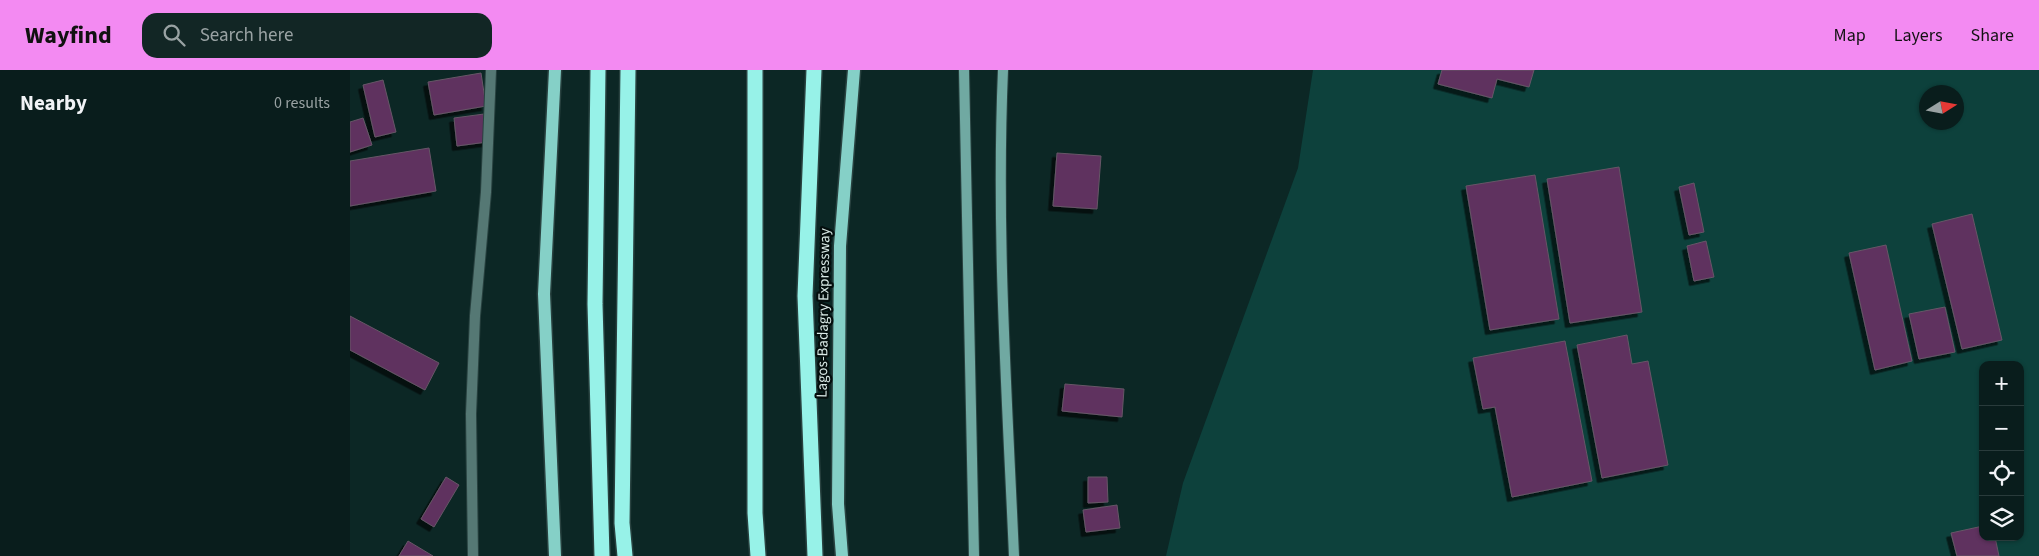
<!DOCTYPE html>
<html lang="en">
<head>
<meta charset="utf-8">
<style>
  body { margin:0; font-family:"Source Sans 3",sans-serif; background:#122625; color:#f1f3f6 }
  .controls { position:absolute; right:15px; bottom:15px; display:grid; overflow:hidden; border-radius:10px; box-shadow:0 1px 4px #0004 }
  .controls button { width:45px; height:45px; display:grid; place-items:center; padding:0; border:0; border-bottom:1px solid #293b3b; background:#091d1c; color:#f1f3f6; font:25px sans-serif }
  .compass { position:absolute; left:1569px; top:15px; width:45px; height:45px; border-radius:50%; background:#091d1c; box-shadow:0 1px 4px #0004; rotate:79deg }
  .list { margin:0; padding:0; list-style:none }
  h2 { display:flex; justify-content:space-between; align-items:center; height:65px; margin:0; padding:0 20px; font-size:21px }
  h2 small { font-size:16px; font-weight:400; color:#99a2a3 }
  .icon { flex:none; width:28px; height:28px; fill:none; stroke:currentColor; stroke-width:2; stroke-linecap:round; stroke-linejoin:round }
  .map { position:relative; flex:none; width:1689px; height:486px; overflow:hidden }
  header { display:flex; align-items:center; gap:30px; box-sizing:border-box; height:70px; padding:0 25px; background:#f38af2; color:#111 }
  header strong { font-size:24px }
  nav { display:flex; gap:28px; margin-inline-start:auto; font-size:18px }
  .search { width:350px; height:45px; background:#122625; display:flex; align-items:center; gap:12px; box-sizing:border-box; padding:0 18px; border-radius:15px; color:#99a2a3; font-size:19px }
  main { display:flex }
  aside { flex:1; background:#091d1c }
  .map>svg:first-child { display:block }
  .green { fill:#0d413c; fill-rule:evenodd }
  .building { fill:#5e325e; stroke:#675667; filter:url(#shadow) }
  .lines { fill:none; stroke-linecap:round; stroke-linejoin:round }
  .street-casing { stroke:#294240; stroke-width:12 }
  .secondary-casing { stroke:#294240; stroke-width:12 }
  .primary-casing { stroke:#294240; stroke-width:15 }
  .highway-casing { stroke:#294240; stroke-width:18 }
  .street { stroke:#557874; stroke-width:10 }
  .secondary { stroke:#70a9a2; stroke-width:10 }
  .primary { stroke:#85d0c7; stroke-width:12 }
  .highway { stroke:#97f2e8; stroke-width:15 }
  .labels { text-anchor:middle; stroke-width:4.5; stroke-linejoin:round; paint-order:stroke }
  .street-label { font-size:15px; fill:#d8e8e5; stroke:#040e0d }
</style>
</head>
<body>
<header>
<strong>Wayfind</strong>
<div class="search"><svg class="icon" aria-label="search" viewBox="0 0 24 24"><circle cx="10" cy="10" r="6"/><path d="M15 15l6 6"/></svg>Search here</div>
<nav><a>Map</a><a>Layers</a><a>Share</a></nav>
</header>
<main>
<aside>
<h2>Nearby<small>0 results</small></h2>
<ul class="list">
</ul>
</aside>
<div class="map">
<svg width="1689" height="486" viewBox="0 0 1689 486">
  <defs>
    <filter id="shadow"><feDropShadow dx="-4.5" dy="4.5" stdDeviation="0" flood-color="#0009"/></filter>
  </defs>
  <rect width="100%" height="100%" fill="#0c2725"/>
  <!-- green -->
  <path class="green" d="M 963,0 L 1689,0 L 1689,486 L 816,486 L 833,413 L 948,98 ZM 1576,22 L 1606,22 L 1606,52 L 1576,52 ZM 1633,295 L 1670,295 L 1670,467 L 1633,467 Z"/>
  <!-- building -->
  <g class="building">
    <path d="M 1092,0 L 1184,0 L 1179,17 L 1147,9 L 1142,28 L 1088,14 Z"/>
    <path d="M 131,3 L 136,36 L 84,45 L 78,12 Z"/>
    <path d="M 33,10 L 46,62 L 25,67 L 13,15 Z"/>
    <path d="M 134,44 L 137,72 L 107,76 L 104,48 Z"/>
    <path d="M 13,48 L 22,75 L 0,82 L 0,52 Z"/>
    <path d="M 79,78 L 86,121 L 0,136 L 0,91 Z"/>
    <path d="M 707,83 L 751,86 L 747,139 L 703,136 Z"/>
    <path d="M 1269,97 L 1292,242 L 1220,253 L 1197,109 Z"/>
    <path d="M 1185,105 L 1209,249 L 1140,260 L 1116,116 Z"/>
    <path d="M 1344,113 L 1354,162 L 1339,165 L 1329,117 Z"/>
    <path d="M 1622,144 L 1652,270 L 1612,279 L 1582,154 Z"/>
    <path d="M 1356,171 L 1364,207 L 1344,211 L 1337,176 Z"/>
    <path d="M 1536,175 L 1562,291 L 1525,300 L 1499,183 Z"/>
    <path d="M 1595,237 L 1605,282 L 1569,289 L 1559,244 Z"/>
    <path d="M 0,246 L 89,293 L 75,320 L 0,280 Z"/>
    <path d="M 1277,265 L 1282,294 L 1298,291 L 1318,395 L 1252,408 L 1227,275 Z"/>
    <path d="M 1215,271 L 1242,411 L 1162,427 L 1145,337 L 1133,339 L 1123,288 Z"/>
    <path d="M 715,314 L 774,319 L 772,347 L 712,341 Z"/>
    <path d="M 96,407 L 109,415 L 84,457 L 71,449 Z"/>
    <path d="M 738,407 L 757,407 L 758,432 L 738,433 Z"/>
    <path d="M 767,435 L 770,458 L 736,462 L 733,440 Z"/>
    <path d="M 1633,456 L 1633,467 L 1645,467 L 1649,486 L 1607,486 L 1601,463 Z"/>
    <path d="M 58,471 L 83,486 L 49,486 Z"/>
  </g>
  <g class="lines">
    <defs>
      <path id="street" d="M 123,486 L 121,344 L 125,246 L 136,122 L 141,0"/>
      <g id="secondary">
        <path d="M 614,0 L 624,486"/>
        <path d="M 653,0 C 646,162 657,324 664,486"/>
      </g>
      <g id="primary">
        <path d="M 205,486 L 194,224 L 205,0"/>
        <path d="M 492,486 L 488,434 L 490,176 L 504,0"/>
      </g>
      <g id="highway">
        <path d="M 248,0 L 245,234 L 252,486"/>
        <path d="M 405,0 L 405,443 L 408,486"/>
        <path d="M 464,0 L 455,226 L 465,486"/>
        <path d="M 275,486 L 272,453 L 278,0"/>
      </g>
    </defs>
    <!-- street casing -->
    <use href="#street" class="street-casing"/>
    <!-- secondary casing -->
    <use href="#secondary" class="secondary-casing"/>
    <!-- primary casing -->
    <use href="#primary" class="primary-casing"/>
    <!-- highway casing -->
    <use href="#highway" class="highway-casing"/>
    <!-- street -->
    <use href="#street" class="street"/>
    <!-- secondary -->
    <use href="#secondary" class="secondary"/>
    <!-- primary -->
    <use href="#primary" class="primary"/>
    <!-- highway -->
    <use href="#highway" class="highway"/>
  </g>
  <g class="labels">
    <!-- street labels -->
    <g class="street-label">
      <text transform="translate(473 243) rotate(-89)" y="5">Lagos-Badagry Expressway</text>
    </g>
  </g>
</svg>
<div class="controls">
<button>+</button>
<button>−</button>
<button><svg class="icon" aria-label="locate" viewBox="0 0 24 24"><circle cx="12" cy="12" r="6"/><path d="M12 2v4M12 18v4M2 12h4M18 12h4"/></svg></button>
<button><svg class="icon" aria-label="layers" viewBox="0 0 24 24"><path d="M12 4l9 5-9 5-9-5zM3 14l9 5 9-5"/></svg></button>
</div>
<svg class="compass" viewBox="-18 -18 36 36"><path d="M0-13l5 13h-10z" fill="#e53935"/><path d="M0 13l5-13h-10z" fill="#99a2a3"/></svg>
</div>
</main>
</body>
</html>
